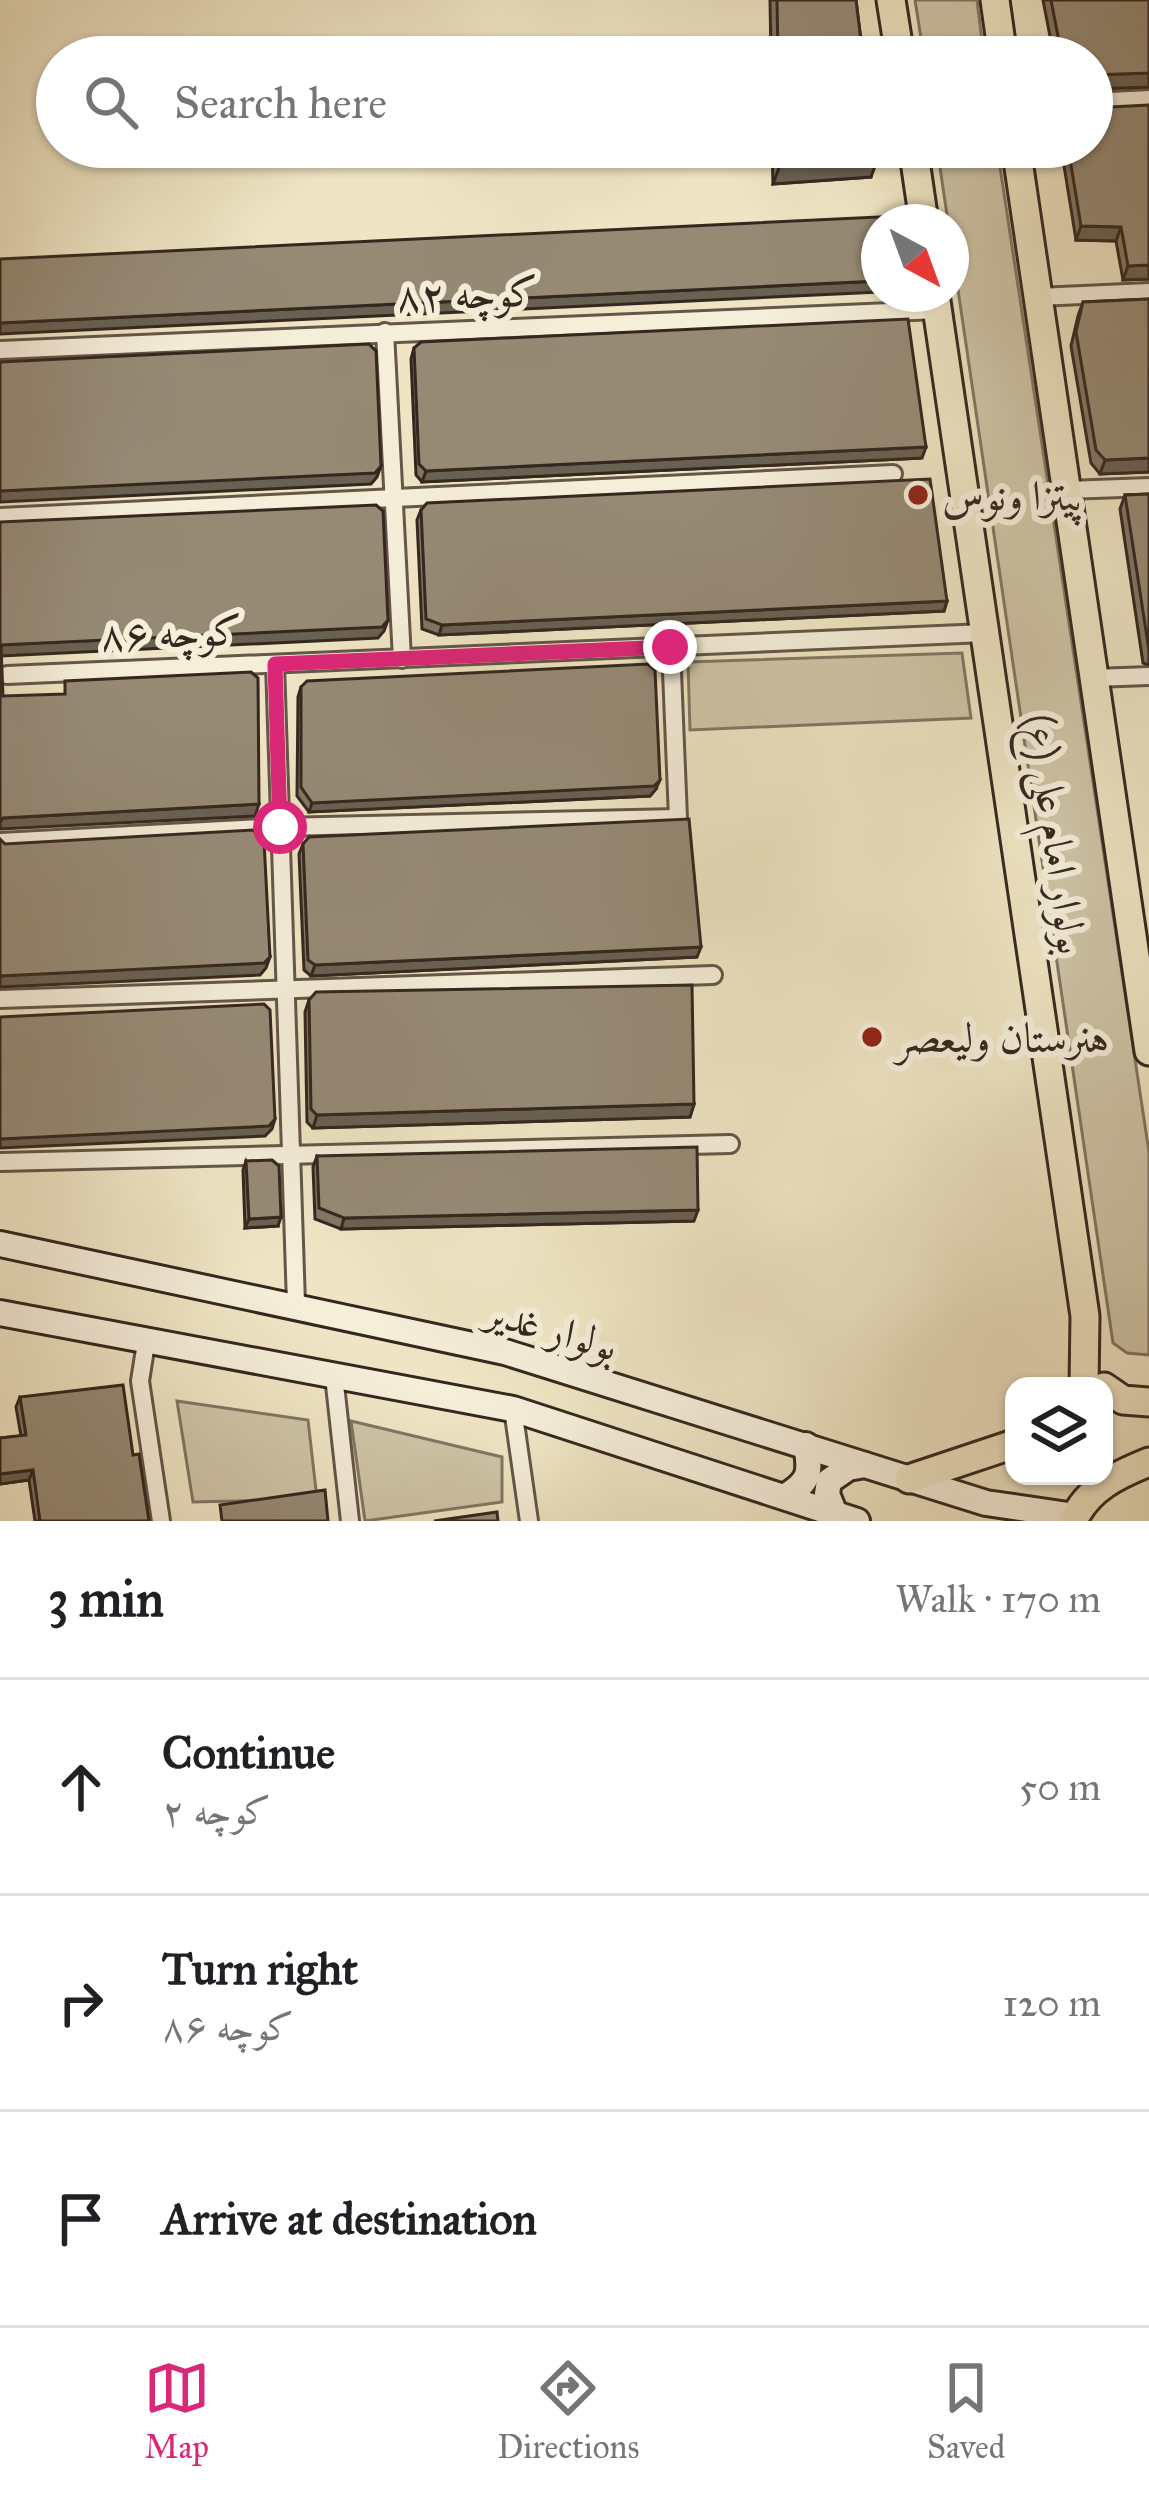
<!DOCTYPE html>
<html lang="en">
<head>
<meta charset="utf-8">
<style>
  body { margin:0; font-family:"IM FELL Great Primer",Amiri,serif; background:#f6f6f6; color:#202124 }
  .controls { position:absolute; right:36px; bottom:36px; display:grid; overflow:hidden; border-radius:24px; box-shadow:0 3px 9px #0004 }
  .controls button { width:108px; height:108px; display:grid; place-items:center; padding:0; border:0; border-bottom:3px solid #e0e0e0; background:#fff; color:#202124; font:60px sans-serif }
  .compass { position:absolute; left:861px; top:204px; width:108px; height:108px; border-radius:50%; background:#fff; box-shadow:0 3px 9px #0004; rotate:139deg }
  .stop { position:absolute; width:36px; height:36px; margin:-27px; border:9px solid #db2777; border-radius:50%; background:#fff }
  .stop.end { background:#db2777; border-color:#fff; box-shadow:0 3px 12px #0008 }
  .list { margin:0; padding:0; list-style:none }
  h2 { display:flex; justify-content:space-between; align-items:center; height:156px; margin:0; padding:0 48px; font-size:51px }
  h2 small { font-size:39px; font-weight:400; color:#757577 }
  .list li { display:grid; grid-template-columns:78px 1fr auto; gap:36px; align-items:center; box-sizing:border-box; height:216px; padding:0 48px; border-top:3px solid #e0e0e0 }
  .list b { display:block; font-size:45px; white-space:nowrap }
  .list p { margin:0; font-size:39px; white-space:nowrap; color:#757577 }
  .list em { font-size:39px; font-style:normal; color:#757577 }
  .icon { flex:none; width:66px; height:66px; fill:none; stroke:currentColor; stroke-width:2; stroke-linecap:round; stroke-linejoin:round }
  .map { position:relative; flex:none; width:1149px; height:1521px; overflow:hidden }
  .search { position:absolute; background:#fff; box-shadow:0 3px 9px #0004; left:36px; right:36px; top:36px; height:132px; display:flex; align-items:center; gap:30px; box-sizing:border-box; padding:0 42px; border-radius:66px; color:#757577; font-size:45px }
  .sheet { height:804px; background:#fff }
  nav { display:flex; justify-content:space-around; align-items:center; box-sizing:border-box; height:168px; border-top:3px solid #e0e0e0; background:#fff; font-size:33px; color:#757577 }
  nav a { display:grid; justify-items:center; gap:6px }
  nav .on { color:#db2777 }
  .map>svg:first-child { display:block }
  .green { fill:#cfc5a8; stroke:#827664; stroke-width:3 }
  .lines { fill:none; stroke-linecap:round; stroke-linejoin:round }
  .street-casing { stroke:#645648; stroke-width:22 }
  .secondary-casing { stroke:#35271f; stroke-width:30 }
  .primary-casing { stroke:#35271f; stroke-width:33 }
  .street { stroke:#f5eed9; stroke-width:16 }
  .secondary { stroke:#f5eed9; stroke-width:24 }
  .primary { stroke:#efe5c4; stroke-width:27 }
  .wall { fill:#817765; stroke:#35271f; stroke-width:3 }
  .shaded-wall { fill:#696152; stroke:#35271f; stroke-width:3 }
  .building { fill:#968a75; stroke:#35271f; stroke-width:3 }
  .route { stroke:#db2777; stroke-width:15 }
  .poi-dot { fill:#8f2418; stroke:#f5eed9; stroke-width:4.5 }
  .labels { text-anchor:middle; stroke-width:12; stroke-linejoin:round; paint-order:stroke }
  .street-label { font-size:42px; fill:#35271f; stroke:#f5eed9 }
  .poi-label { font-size:42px; fill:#35271f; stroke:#f5eed9; text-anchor:start }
</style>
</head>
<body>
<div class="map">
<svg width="1149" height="1521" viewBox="0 0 1149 1521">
  <rect width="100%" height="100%" fill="#efe5c4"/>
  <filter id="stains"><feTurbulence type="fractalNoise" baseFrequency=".00167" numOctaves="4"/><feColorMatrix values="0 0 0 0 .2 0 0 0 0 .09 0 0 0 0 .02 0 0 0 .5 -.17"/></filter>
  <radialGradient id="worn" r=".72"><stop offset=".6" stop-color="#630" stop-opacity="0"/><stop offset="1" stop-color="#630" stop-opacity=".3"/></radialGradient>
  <!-- green -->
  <g class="green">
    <path d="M 915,0 L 977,0 L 984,57 L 924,57 Z"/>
    <path d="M 937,147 L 997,147 L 1149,1152 L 1149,1355 L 1127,1353 L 1113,1343 Z"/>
    <path d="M 962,653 L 971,718 L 690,730 L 688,662 Z"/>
    <path d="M 177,1401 L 308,1420 L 317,1499 L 193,1502 Z"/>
    <path d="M 351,1421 L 502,1457 L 502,1502 L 365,1521 Z"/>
  </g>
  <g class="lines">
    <defs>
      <g id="street">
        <path d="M 1092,102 L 1149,99"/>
        <path d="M 1038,297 L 1149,292"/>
        <path d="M 385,332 L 402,659"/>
        <path d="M 0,350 L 937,310"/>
        <path d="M 1067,490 L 1149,487"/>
        <path d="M 0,517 L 893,474"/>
        <path d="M 275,664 L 296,1304"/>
        <path d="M 7,675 L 985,633"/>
        <path d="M 1094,678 L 1149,676"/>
        <path d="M 0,842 L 280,827 L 678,818 L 671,647"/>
        <path d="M 0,999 L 713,975"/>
        <path d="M 0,1162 L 730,1144"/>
        <path d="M 146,1343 L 140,1381 L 161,1521"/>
        <path d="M 334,1376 L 350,1521"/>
        <path d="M 513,1409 L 529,1521"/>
      </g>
      <g id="secondary">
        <path d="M 0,1244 L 505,1352 L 986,1503 L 1075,1516"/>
        <path d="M 0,1313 L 513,1409 L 857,1521"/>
        <path d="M 786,1496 C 810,1481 811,1473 806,1445"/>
        <path d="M 835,1514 L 827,1494 L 829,1481 L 848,1468 L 865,1465"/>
      </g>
      <g id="primary">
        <path d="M 891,0 L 900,57"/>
        <path d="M 995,0 L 1003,57"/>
        <path d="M 913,147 L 924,222"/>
        <path d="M 1016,147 L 1149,1051"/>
        <path d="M 935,294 L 1085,1316 L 1084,1386"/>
        <path d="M 1104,1387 L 1123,1400 L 1149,1402"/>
        <path d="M 909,1479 L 1014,1444"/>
        <path d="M 1073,1521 C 1088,1488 1117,1475 1149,1462"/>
      </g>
    </defs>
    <!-- street casing -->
    <use href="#street" class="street-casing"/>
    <!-- secondary casing -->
    <use href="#secondary" class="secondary-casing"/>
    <!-- primary casing -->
    <use href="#primary" class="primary-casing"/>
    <!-- street -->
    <use href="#street" class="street"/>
    <!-- secondary -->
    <use href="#secondary" class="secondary"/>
    <!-- primary -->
    <use href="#primary" class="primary"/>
  </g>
  <!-- wall -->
  <g class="wall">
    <path d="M 770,0 L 856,0 L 863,57 L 771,57 Z"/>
    <path d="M 1043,0 L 1149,0 L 1149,87 L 1092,89 L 1092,57 L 1054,57 Z"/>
    <path d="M 1149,105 L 1149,279 L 1123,280 L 1116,241 L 1076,240 L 1061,147 L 1092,147 Z"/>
    <path d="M 772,147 L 876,147 L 871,177 L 773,184 Z"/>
    <path d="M 1149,299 L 1149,472 L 1100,474 L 1091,463 L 1071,346 L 1078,316 L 1083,302 Z"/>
    <path d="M 414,348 L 922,458 L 422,482 L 416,475 L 411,359 Z"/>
    <path d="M 1149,494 L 1149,665 L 1143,663 L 1120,509 L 1125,495 Z"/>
    <path d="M 421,510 L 947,601 L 944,611 L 439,635 L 422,629 L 417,520 Z"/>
    <path d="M 301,687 L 656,789 L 650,796 L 309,812 L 297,796 L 298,697 Z"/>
    <path d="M 303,844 L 697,957 L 311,976 L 304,970 L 299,854 Z"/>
    <path d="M 309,1000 L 694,1104 L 690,1117 L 313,1128 L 307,1122 L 305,1012 Z"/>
    <path d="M 317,1156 L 694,1221 L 341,1229 L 315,1219 L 313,1167 Z"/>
    <path d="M 246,1161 L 278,1226 L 245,1228 L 243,1170 Z"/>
    <path d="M 20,1397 L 133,1455 L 149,1521 L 35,1521 L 29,1480 L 0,1484 L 0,1438 L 21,1436 L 16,1407 Z"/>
  </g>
  <!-- shaded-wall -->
  <g class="shaded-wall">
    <path d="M 1149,73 L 1149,87 L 1092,89 L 1092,75 Z"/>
    <path d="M 878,158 L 871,177 L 773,184 L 780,165 Z"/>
    <path d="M 1081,226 L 1121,227 L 1116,241 L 1076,240 Z"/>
    <path d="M 1149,265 L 1149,279 L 1123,280 L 1128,266 Z"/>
    <path d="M 879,281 L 879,292 L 0,334 L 0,323 Z"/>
    <path d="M 926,447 L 922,458 L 422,482 L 426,471 Z"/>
    <path d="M 1149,458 L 1149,472 L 1100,474 L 1105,460 Z"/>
    <path d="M 381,466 L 377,477 L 371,484 L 0,502 L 0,491 Z"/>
    <path d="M 947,601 L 944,611 L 439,635 L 442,625 Z"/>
    <path d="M 388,620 L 384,631 L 378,638 L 0,656 L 1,645 Z"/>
    <path d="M 660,780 L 656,789 L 650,796 L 309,812 L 312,803 Z"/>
    <path d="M 259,804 L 255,816 L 0,829 L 0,822 L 3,818 Z"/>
    <path d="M 701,947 L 697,957 L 311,976 L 315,965 Z"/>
    <path d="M 270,957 L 266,968 L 260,975 L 0,987 L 0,976 Z"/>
    <path d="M 694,1104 L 690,1117 L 313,1128 L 317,1115 Z"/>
    <path d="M 275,1119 L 272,1129 L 265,1136 L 0,1148 L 0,1139 Z"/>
    <path d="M 698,1210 L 694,1221 L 341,1229 L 344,1218 Z"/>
    <path d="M 281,1217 L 278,1226 L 245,1228 L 249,1219 Z"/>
    <path d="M 33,1470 L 29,1480 L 0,1484 L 0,1474 Z"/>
  </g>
  <!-- building -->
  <g class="building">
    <path d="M 777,0 L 856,0 L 863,57 L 778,57 Z"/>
    <path d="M 1051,0 L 1149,0 L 1149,73 L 1092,75 L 1092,57 L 1062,57 Z"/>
    <path d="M 1149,105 L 1149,265 L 1128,266 L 1121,227 L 1081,226 L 1068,147 L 1092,147 L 1092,108 Z"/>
    <path d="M 779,147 L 876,147 L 878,158 L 780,165 Z"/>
    <path d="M 899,216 L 900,222 L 879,222 L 879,281 L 0,323 L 0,259 Z"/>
    <path d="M 1149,299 L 1149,458 L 1105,460 L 1096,450 L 1076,332 L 1083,302 Z"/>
    <path d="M 908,319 L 926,447 L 426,471 L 419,464 L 414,348 L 421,342 Z"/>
    <path d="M 369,344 L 376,351 L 381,466 L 375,473 L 0,491 L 0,362 Z"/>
    <path d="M 930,479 L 947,601 L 442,625 L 426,619 L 421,510 L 427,503 Z"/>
    <path d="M 1149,494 L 1149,650 L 1125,495 Z"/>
    <path d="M 376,505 L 383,511 L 388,620 L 382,627 L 1,645 L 3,696 L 65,694 L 65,681 L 251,672 L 258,678 L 259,804 L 3,818 L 0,822 L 0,522 Z"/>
    <path d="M 648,664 L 655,670 L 660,780 L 654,786 L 312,803 L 301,787 L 301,687 L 307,681 Z"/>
    <path d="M 689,819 L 701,947 L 315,965 L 308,960 L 303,844 L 309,837 Z"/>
    <path d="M 253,830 L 264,841 L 270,957 L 264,963 L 0,976 L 0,839 L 5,844 Z"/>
    <path d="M 692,985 L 694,1104 L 317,1115 L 311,1109 L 309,1000 L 316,992 Z"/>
    <path d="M 264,1004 L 270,1010 L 275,1119 L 269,1126 L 0,1139 L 0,1017 Z"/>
    <path d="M 697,1147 L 698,1210 L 344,1218 L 319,1208 L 317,1156 Z"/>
    <path d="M 272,1160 L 279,1166 L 281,1217 L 249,1219 L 246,1161 Z"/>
    <path d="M 123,1385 L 133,1455 L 139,1454 L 149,1521 L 40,1521 L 33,1470 L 0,1474 L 0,1438 L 26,1435 L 20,1397 Z"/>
    <path d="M 325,1490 L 328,1521 L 222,1521 L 220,1505 Z"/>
    <path d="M 497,1512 L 498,1521 L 434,1521 Z"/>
  </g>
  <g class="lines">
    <!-- route -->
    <path class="route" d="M 280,827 L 275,664 L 670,647"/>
  </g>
  <!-- markers -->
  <g class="poi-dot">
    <circle cx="918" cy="495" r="12"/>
    <circle cx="872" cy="1037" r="12"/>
  </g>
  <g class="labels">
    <!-- street labels -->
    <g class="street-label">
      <text transform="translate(467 293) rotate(-2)" y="15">کوچه ۸۲</text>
      <text transform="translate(171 632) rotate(-2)" y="15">کوچه ۸۶</text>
      <text transform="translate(1057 834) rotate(82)" y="15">بولوار امام علی (ع)</text>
      <text transform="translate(552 1328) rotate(16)" y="15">بولوار غدیر</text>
    </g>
    <!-- poi labels -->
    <g class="poi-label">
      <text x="942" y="510">پیتزا ونوس</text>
      <text x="896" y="1052">هنرستان ولیعصر</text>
    </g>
  </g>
  <rect width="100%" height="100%" filter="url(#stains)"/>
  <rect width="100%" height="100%" fill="url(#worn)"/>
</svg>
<div class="controls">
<button><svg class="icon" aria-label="layers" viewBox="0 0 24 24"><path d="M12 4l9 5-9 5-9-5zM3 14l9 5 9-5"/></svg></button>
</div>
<svg class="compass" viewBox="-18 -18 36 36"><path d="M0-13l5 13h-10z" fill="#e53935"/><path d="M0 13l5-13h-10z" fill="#757577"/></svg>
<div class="stop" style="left:280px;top:827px"></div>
<div class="stop end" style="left:670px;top:647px"></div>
<div class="search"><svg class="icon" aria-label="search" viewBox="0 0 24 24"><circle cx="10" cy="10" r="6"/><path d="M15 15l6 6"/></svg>Search here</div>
</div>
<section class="sheet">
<h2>3 min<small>Walk · 170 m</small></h2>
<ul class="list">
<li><svg class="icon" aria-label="ahead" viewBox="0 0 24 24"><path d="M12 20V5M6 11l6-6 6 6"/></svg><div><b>Continue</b><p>کوچه ۲</p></div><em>50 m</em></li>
<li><svg class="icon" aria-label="right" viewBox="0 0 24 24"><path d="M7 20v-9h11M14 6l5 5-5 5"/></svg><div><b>Turn right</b><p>کوچه ۸۶</p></div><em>120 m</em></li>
<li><svg class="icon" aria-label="arrive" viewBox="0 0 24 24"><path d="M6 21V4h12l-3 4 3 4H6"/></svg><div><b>Arrive at destination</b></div></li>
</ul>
</section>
<nav>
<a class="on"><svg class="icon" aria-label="map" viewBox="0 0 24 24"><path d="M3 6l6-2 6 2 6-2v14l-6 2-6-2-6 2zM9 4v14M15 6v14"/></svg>Map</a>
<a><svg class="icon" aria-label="directions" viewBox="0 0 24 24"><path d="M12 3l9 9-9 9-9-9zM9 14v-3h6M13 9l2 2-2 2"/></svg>Directions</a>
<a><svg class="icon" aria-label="saved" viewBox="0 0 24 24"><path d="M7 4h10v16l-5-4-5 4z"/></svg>Saved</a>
</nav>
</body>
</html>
